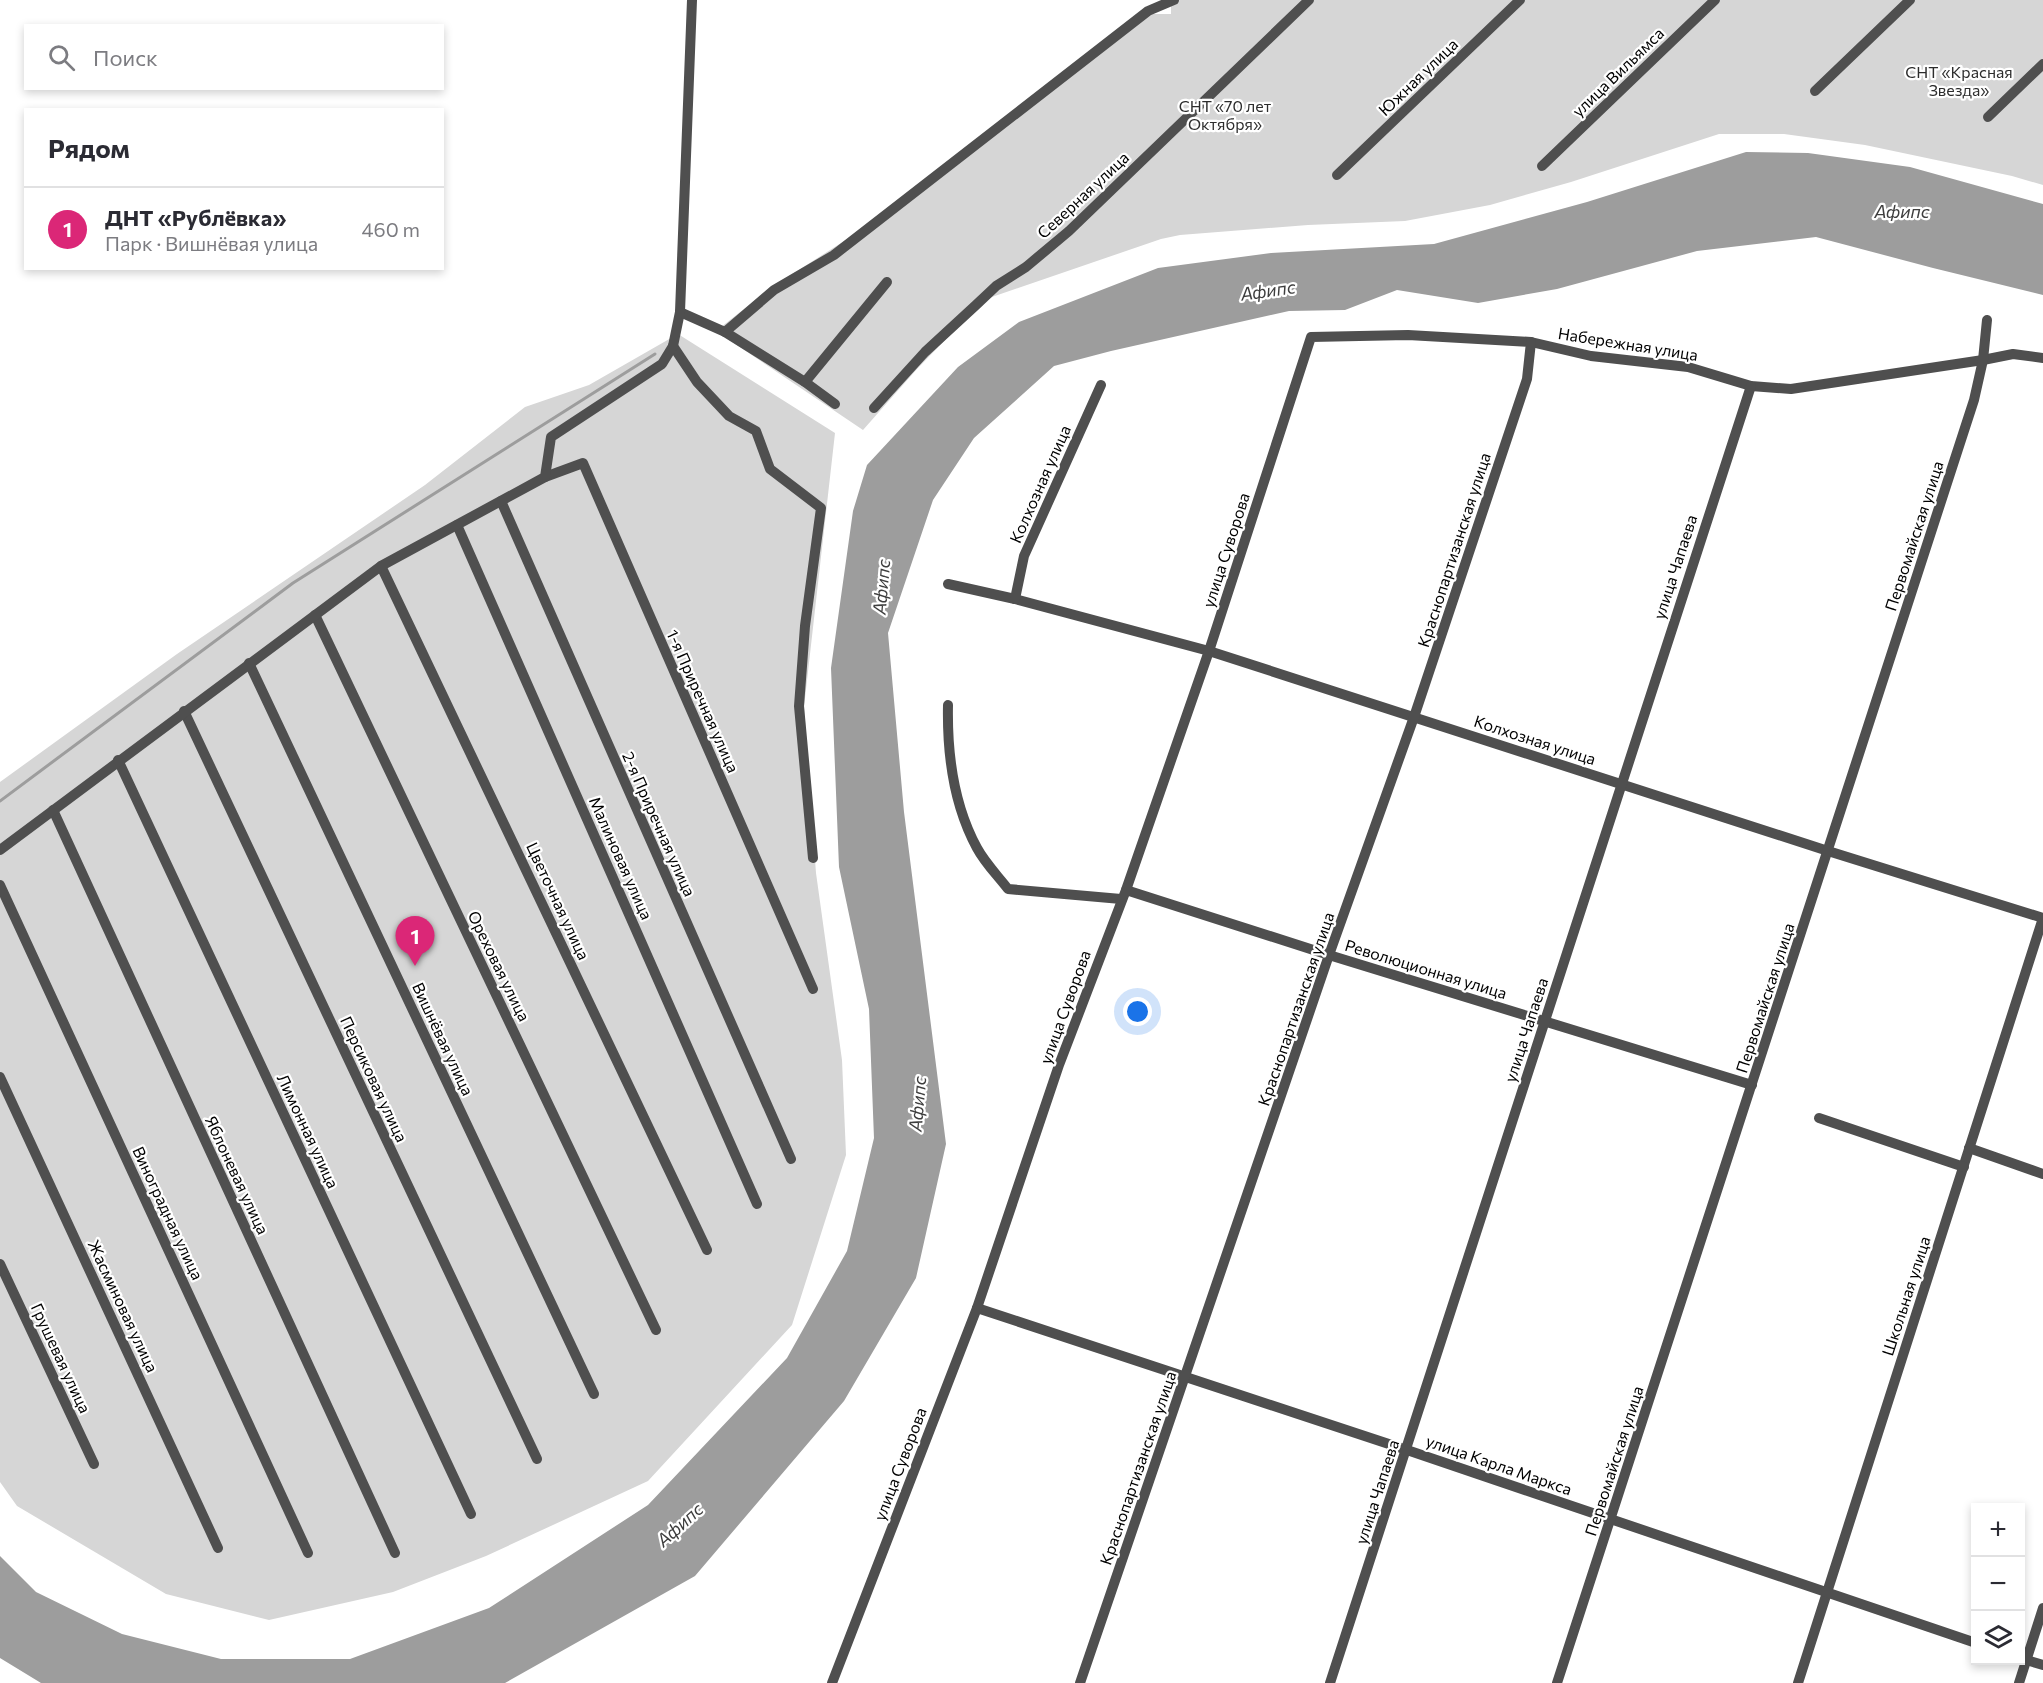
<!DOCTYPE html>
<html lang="ru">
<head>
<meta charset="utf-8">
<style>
  body { margin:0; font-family:Commissioner,sans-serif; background:#f7f7f7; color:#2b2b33 }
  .controls { position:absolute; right:18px; bottom:18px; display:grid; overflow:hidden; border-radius:0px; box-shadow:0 3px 9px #0003 }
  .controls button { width:54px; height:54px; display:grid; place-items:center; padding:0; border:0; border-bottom:2px solid #e1e1e2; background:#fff; color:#2b2b33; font:30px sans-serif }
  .you { position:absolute; left:1138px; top:1012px; width:21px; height:21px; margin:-15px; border:4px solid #fff; border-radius:50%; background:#1a73e8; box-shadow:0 0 0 9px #1a73e833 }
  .badge { display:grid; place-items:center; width:39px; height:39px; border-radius:50%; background:#db2777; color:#fff; font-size:20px; font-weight:700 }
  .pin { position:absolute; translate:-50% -50px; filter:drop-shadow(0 2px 3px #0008) }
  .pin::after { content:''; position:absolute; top:32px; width:21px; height:18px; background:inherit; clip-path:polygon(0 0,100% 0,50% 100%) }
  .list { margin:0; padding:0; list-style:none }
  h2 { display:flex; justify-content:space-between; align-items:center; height:78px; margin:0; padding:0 24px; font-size:26px }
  h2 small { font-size:20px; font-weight:400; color:#7c7c81 }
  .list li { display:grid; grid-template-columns:39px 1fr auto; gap:18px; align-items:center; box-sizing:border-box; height:84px; padding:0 24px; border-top:2px solid #e1e1e2 }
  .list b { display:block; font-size:22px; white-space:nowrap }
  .list p { margin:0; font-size:20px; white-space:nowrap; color:#7c7c81 }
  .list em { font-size:20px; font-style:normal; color:#7c7c81 }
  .icon { flex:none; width:33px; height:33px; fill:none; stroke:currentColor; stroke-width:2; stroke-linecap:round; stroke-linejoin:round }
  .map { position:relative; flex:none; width:2043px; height:1683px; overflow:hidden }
  .search { position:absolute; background:#fff; box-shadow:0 3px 9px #0003; left:24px; top:24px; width:420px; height:66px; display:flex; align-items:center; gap:15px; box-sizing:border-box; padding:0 21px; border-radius:0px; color:#7c7c81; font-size:22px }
  .panel { position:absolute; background:#fff; box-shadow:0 3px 9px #0003; left:24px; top:108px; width:420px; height:162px; border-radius:0px }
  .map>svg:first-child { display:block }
  .green { fill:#d6d6d6 }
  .water { fill:#9d9d9d }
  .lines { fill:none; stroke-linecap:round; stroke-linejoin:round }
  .stream { stroke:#9d9d9d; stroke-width:3 }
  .minor { stroke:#4f4f4f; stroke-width:10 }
  .labels { text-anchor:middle; stroke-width:4.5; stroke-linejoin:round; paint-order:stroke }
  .street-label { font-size:16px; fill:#000; stroke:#fff }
  .park-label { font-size:16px; fill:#2d2d2d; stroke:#fff }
  .water-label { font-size:18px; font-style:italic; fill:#3e3e3e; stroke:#fff }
</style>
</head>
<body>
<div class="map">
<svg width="2043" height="1683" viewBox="0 0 2043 1683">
  <rect width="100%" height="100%" fill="#fff"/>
  <!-- green -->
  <g class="green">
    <path d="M 1171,0 L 2043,0 L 2043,185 L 2012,176 L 1865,145 L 1784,134 L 1719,134 L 1571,182 L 1490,205 L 1405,221 L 1308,225 L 1180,235 L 1161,239 L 989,298 L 981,303 L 917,369 L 863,430 L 716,331 L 772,287 L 852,236 L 1137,14 L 1171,14 Z"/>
    <path d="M 678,334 L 835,433 L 804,707 L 816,873 L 842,1060 L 846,1155 L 792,1325 L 648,1481 L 486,1556 L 393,1592 L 269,1620 L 166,1594 L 17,1506 L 0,1482 L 0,782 L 177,654 L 425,485 L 525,407 L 589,385 Z"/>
  </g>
  <!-- water -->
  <path class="water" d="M 1746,152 L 1808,153 L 1910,167 L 2043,204 L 2043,295 L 1933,268 L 1816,237 L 1697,251 L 1557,289 L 1478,303 L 1397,290 L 1345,310 L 1289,311 L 1111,351 L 1054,366 L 974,438 L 933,500 L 888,633 L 904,812 L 946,1144 L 916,1278 L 844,1401 L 695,1576 L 505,1683 L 41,1683 L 0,1658 L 0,1556 L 36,1592 L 122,1634 L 221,1659 L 350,1659 L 489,1608 L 648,1505 L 787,1358 L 847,1251 L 874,1138 L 869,1009 L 839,867 L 831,668 L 853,511 L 867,465 L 958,367 L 1019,322 L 1158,268 L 1271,253 L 1434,244 L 1587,202 Z"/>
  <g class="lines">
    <!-- stream -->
    <path class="stream" d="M 0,801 L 293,583 L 655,354"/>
    <!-- minor -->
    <g class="minor">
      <path d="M 1815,91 L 1910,0"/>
      <path d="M 1988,117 L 2043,64"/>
      <path d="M 1542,166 L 1715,0"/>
      <path d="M 1337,175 L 1520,0"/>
      <path d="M 680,312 L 725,332 L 805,382 L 835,404"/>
      <path d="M 725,332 L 774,290 L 834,255 L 1148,11 L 1174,0"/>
      <path d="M 673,346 L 697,382 L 729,416 L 756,431 L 770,469 L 821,508 L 805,626 L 799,706 L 813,858"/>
      <path d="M 805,382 L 887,282"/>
      <path d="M 874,408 L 925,352 L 976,305 L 996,286 L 1026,267 L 1069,231 L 1309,0"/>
      <path d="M 545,477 L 583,463 L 813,989"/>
      <path d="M 501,501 L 791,1159"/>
      <path d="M 457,525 L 757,1204"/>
      <path d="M 381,566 L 707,1250"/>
      <path d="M 948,584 L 1015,599 L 1209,651 L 1828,851 L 2043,918 L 1798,1683"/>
      <path d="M 1015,599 L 1024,556 L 1101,385"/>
      <path d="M 315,615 L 656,1330"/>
      <path d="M 249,663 L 594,1394"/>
      <path d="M 948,705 C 947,755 953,804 977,848 C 985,863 998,876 1008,889 L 1121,899"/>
      <path d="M 184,711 L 537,1459"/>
      <path d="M 118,760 L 471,1514"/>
      <path d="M 53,810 L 395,1553"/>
      <path d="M 0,850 L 381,566 L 545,477 L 551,437 L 662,364 L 673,346 L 680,312 L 692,0"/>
      <path d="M 0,885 L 308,1553"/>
      <path d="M 1126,890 L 1329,955 L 1752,1085"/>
      <path d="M 0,1077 L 218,1548"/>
      <path d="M 1819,1118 L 1964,1167"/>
      <path d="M 1969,1148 L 2043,1174"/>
      <path d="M 0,1264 L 94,1464"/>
      <path d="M 977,1308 L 1407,1450 L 1976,1643"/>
      <path d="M 2020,1658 L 2043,1665"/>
      <path d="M 832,1683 L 977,1308 L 1059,1065 L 1126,890 L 1209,651 L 1311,337 L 1408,335 L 1531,342 L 1591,356 L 1688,367 L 1751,386 L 1791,389 L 1983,360 L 2013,354 L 2043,358"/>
      <path d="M 1080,1683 L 1329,955 L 1414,717 L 1527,379 L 1531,342"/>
      <path d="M 1330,1683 C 1472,1251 1609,818 1751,386"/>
      <path d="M 1557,1683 L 1974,400 L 1983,360 L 1987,320"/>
      <path d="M 2019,1683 L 2043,1608"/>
    </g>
  </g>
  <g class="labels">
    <!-- street labels -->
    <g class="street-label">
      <text transform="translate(1618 72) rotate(-44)" y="6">улица Вильямса</text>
      <text transform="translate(1418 77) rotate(-44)" y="6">Южная улица</text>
      <text transform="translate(1083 195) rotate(-43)" y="6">Северная улица</text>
      <text transform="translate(1628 344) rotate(9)" y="6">Набережная улица</text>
      <text transform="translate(1040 484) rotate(-66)" y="6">Колхозная улица</text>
      <text transform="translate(1914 536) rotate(-72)" y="6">Первомайская улица</text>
      <text transform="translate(1226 550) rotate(-72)" y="6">улица Суворова</text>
      <text transform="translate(1454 550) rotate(-72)" y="6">Краснопартизанская улица</text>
      <text transform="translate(1675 567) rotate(-72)" y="6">улица Чапаева</text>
      <text transform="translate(703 701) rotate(66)" y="6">1-я Приречная улица</text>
      <text transform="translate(1535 740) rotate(18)" y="6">Колхозная улица</text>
      <text transform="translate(659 824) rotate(66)" y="6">2-я Приречная улица</text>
      <text transform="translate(621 858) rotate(66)" y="6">Малиновая улица</text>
      <text transform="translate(558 901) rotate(65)" y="6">Цветочная улица</text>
      <text transform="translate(499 966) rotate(64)" y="6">Ореховая улица</text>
      <text transform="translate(1426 969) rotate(17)" y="6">Революционная улица</text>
      <text transform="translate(1765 998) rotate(-72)" y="6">Первомайская улица</text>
      <text transform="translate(1065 1007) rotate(-70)" y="6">улица Суворова</text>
      <text transform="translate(1296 1009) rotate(-71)" y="6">Краснопартизанская улица</text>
      <text transform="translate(1526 1030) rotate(-72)" y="6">улица Чапаева</text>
      <text transform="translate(443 1039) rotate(65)" y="6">Вишнёвая улица</text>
      <text transform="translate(374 1079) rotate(65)" y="6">Персиковая улица</text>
      <text transform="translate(308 1131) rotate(65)" y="6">Лимонная улица</text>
      <text transform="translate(237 1175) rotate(65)" y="6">Яблоневая улица</text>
      <text transform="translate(168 1213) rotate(65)" y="6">Виноградная улица</text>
      <text transform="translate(1906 1296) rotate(-72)" y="6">Школьная улица</text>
      <text transform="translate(123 1306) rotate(65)" y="6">Жасминовая улица</text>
      <text transform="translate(61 1358) rotate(65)" y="6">Грушевая улица</text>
      <text transform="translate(1614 1461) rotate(-72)" y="6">Первомайская улица</text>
      <text transform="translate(900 1464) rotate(-69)" y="6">улица Суворова</text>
      <text transform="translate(1499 1465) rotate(19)" y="6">улица Карла Маркса</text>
      <text transform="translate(1138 1468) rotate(-71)" y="6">Краснопартизанская улица</text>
      <text transform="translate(1377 1492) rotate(-72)" y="6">улица Чапаева</text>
    </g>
    <!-- park labels -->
    <g class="park-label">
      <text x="1959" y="78">СНТ «Красная<tspan x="1959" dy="18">Звезда»</tspan></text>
      <text x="1225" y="112">СНТ «70 лет<tspan x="1225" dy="18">Октября»</tspan></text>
    </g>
    <!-- water labels -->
    <g class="water-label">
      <text x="1902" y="218">Афипс</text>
      <text transform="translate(1268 291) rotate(-8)" y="6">Афипс</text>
      <text transform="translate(882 587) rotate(-85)" y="6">Афипс</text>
      <text transform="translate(918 1104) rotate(-85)" y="6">Афипс</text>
      <text transform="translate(680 1525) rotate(-42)" y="6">Афипс</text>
    </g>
  </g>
</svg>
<div class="controls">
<button>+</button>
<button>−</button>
<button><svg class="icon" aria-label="layers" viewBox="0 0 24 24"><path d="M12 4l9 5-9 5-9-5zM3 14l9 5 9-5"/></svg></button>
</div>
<div class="you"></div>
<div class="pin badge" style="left:415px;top:966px">1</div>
<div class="search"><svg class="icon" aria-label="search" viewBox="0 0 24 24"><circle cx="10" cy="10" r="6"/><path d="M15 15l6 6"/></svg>Поиск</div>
<section class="panel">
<h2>Рядом<small></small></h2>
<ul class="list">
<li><span class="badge">1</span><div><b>ДНТ «Рублёвка»</b><p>Парк · Вишнёвая улица</p></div><em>460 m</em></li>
</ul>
</section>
</div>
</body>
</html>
